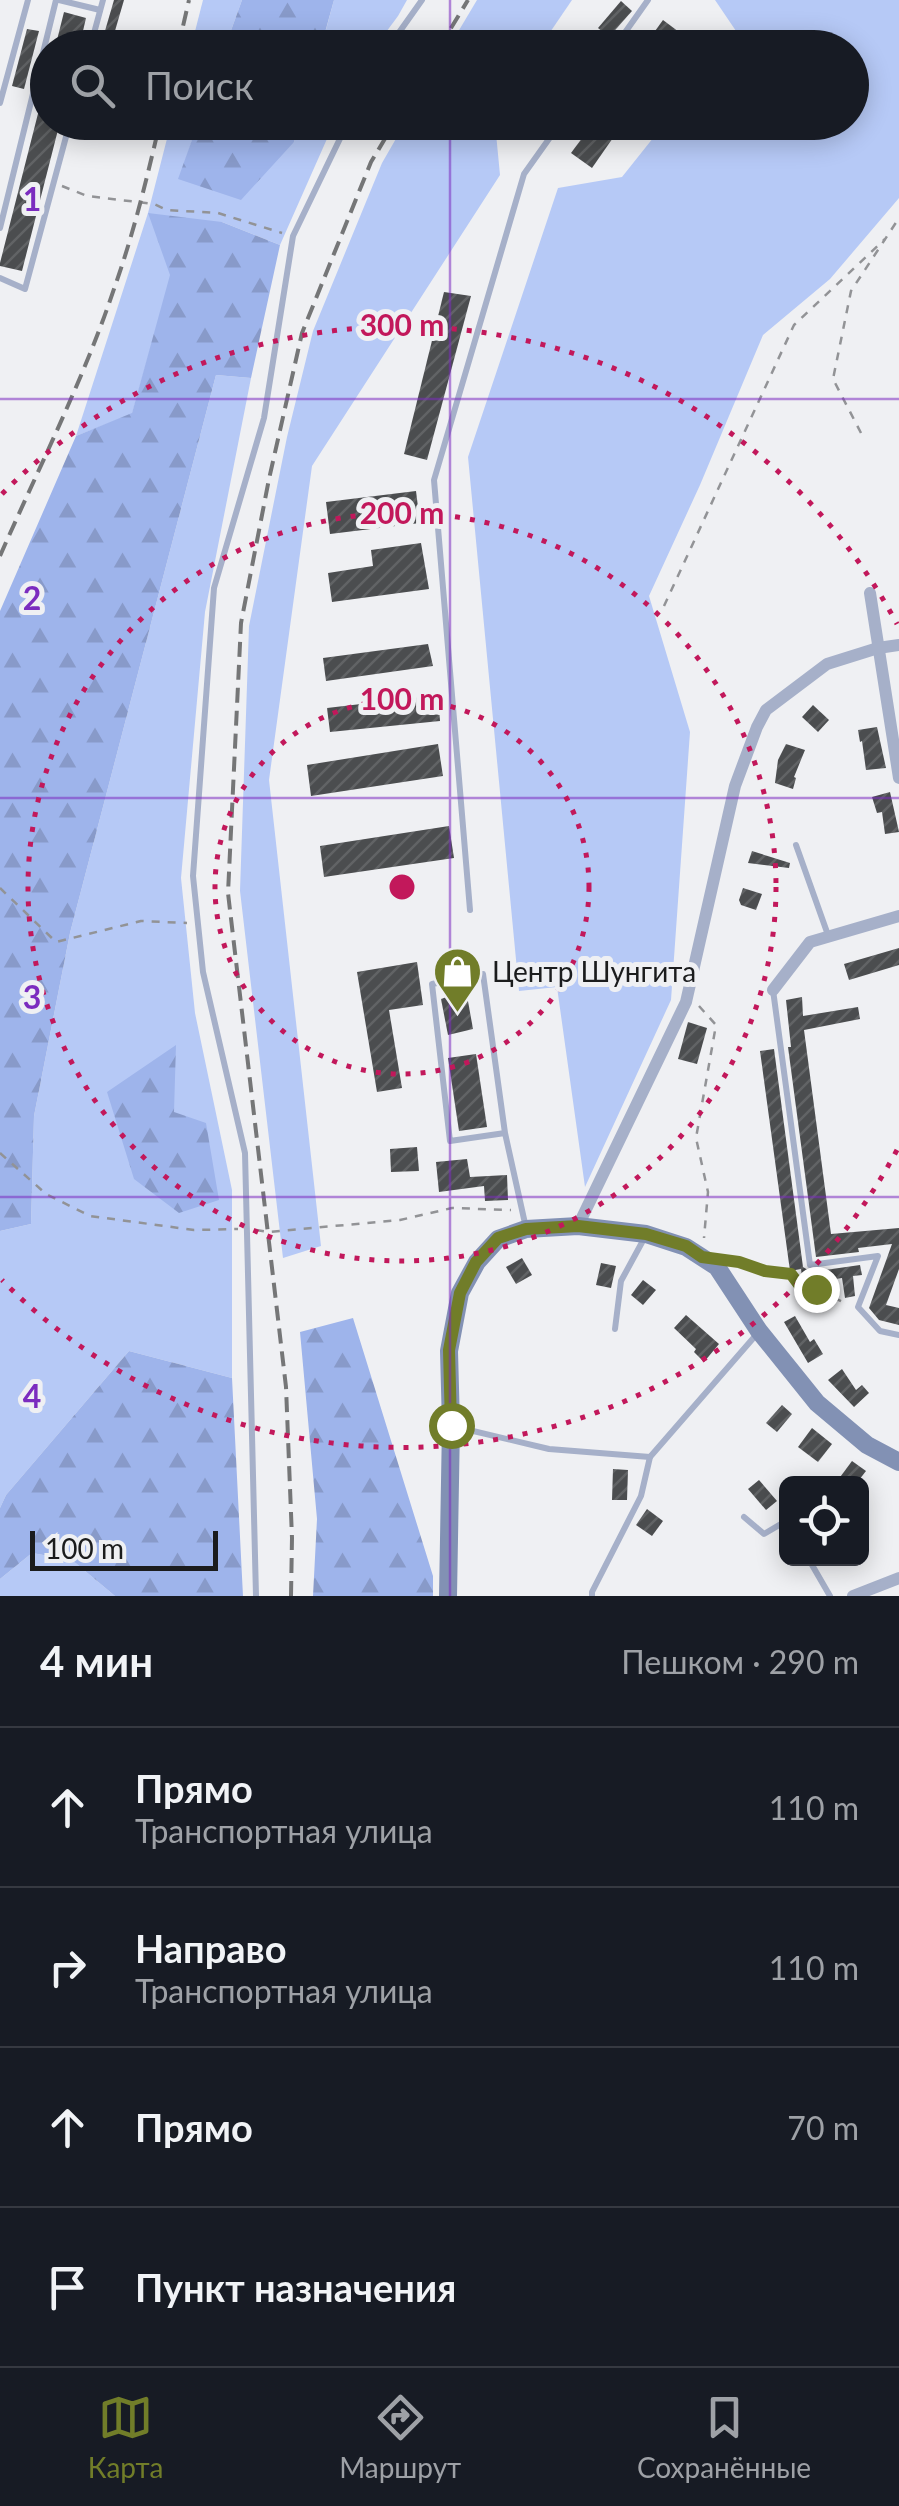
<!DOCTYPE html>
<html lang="ru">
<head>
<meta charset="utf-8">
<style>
  body { margin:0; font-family:Lato,sans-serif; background:#242831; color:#f1f3f6 }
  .controls { position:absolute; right:30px; bottom:30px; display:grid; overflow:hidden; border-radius:15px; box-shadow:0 5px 25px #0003 }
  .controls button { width:90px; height:90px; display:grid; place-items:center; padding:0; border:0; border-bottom:2px solid #363941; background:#171b24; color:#f1f3f6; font:50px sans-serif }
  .scale { position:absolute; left:30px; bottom:25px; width:188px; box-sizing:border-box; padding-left:10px; border:5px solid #1b1c1d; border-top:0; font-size:28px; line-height:35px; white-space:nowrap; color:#1b1c1d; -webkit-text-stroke:8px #eff0f3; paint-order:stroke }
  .stop { position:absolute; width:30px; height:30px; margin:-22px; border:8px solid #717d29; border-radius:50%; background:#fff }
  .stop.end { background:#717d29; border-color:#fff; box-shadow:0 2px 10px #0008 }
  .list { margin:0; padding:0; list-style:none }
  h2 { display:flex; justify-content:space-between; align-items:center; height:130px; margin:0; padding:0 40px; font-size:42px }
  h2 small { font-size:32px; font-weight:400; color:#9ea1a6 }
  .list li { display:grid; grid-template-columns:65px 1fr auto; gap:30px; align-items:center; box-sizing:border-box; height:160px; padding:0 40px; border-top:2px solid #363941 }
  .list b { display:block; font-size:38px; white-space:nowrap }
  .list p { margin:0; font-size:32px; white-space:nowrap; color:#9ea1a6 }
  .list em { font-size:32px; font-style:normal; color:#9ea1a6 }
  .icon { flex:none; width:55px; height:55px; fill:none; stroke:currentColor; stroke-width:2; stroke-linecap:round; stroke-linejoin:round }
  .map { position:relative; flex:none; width:899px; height:1596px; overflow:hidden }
  .search { position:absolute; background:#171b24; box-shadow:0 5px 25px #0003; left:30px; right:30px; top:30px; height:110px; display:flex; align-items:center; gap:25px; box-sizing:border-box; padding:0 35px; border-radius:55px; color:#9ea1a6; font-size:38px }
  .sheet { height:770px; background:#171b24 }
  nav { display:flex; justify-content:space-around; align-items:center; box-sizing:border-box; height:140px; border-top:2px solid #363941; background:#171b24; font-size:28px; color:#9ea1a6 }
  nav a { display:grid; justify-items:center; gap:5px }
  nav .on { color:#717d29 }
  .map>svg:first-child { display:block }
  .green { fill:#b6c9f6 }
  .forest { fill:url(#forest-firs) }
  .building { fill:url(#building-hatch) }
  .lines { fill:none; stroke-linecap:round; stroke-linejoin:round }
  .path { stroke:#929396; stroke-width:2.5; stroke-dasharray:8 8; stroke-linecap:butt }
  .service { stroke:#a6b0c9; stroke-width:6 }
  .minor { stroke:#a6b0c9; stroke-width:12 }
  .secondary { stroke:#8291b4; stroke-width:18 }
  .rail { stroke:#757677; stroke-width:4; stroke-dasharray:15 8; stroke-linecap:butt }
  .route { stroke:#717d29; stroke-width:12 }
  .grid { fill:none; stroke:#7b2cbf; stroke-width:2.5; stroke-opacity:0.55 }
  .ring { fill:none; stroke:#c2185b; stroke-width:5; stroke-dasharray:5 10 }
  .labels { text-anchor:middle; stroke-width:10; stroke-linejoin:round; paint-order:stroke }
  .poi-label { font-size:28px; fill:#1b1c1d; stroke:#eff0f3; text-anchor:start }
  .grid-label { font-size:32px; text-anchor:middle; font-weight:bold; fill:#7b2cbf; stroke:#eff0f3; stroke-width:10; stroke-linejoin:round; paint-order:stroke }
  .centre { fill:#c2185b; stroke:#eff0f3; stroke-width:5 }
  .ring-label { font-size:30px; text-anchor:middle; font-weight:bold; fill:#c2185b; stroke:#eff0f3; stroke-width:10; stroke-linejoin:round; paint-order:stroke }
</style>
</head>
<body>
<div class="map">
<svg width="899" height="1596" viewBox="0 0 899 1596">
  <defs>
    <pattern id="forest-firs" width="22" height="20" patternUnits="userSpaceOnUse" patternTransform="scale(2.5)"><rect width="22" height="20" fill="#9eb4eb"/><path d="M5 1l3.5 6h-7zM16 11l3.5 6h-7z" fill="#889ac9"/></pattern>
    <pattern id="building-hatch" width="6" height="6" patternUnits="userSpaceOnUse" patternTransform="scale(2.5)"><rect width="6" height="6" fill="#4b4d4f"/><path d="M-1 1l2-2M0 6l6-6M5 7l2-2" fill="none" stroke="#616365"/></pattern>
  </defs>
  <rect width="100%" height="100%" fill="#eff0f3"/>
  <!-- green -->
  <g class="green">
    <path d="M 203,0 L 242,0 L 225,47 L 191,47 Z"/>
    <path d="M 334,0 L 407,0 L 398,16 L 375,47 L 321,48 Z"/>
    <path d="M 477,0 L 572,0 L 540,47 L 449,47 Z"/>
    <path d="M 715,0 L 899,0 L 899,198 L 830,279 L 763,335 L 700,485 L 649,596 L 690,732 L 671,1000 L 585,1187 L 557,987 L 519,991 L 468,457 L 558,188 L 622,177 L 665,123 L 852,122 L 852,48 L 724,47 L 736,31 Z"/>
    <path d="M 171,123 L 198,123 L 179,179 L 294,142 L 300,123 L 334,123 L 280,245 L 222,222 L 171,275 L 132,414 L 76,436 L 148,213 Z"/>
    <path d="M 405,123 L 495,123 L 500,175 L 312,466 L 269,780 L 321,1246 L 283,1258 L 240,891 L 249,626 L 287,437 L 313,331 L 382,163 Z"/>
    <path d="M 216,375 L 251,378 L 205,612 L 181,878 L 195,1013 L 232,1190 L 232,1378 L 129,1351 L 6,1495 L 0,1508 L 0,1231 L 31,1224 L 34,1116 L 70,933 Z"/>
    <path d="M 32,1553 L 72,1560 L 115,1596 L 0,1596 L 0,1579 Z"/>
  </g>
  <!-- forest -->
  <g class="forest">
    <path d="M 242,0 L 334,0 L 321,47 L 225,47 Z"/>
    <path d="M 198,123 L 198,122 L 300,123 L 294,142 L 241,200 L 178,179 Z"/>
    <path d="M 148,213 L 222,222 L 280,245 L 251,378 L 216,375 L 70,933 L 34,1116 L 31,1224 L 0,1231 L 0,611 L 76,436 L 132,413 L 170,275 Z"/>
    <path d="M 176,1045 L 174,1112 L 206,1123 L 219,1200 L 179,1213 L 134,1179 L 107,1092 Z"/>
    <path d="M 353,1318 L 433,1576 L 433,1596 L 313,1596 L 317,1519 L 300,1332 Z"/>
    <path d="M 129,1351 L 232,1378 L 243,1596 L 115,1596 L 72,1560 L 32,1553 L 0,1579 L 0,1508 L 6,1495 Z"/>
  </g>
  <!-- building -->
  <g class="building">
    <path d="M 114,0 L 124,0 L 110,48 L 100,48 Z"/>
    <path d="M 621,1 L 632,11 L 609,37 L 598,28 Z"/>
    <path d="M 64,12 L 86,18 L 79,48 L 55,48 Z"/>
    <path d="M 663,20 L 687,38 L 680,48 L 662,48 L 650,38 Z"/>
    <path d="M 27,29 L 39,31 L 24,89 L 12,86 Z"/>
    <path d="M 44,90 L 48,90 L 48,122 L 60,122 L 22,271 L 0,266 L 0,263 Z"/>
    <path d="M 594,122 L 624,122 L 592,168 L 571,153 Z"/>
    <path d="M 444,292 L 471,296 L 427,460 L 404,454 Z"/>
    <path d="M 416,491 L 420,523 L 330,534 L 326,502 Z"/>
    <path d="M 421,543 L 429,589 L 332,602 L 328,573 L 373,566 L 371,550 Z"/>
    <path d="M 428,644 L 433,666 L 326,681 L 323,658 Z"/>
    <path d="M 438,695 L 440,721 L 330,732 L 327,708 Z"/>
    <path d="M 813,705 L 829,720 L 818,732 L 802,717 Z"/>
    <path d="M 877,727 L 886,768 L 866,770 L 862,741 L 860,742 L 858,730 Z"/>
    <path d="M 438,744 L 443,776 L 311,796 L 307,765 Z"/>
    <path d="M 786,744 L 805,750 L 794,777 L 796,778 L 793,789 L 775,783 L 778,760 Z"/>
    <path d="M 890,792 L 899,832 L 885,834 L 882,812 L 877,813 L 872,797 Z"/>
    <path d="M 449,826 L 454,858 L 324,877 L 320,846 Z"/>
    <path d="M 752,851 L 790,863 L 789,868 L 748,863 Z"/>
    <path d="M 743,888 L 762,894 L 756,910 L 741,905 L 739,900 Z"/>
    <path d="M 899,948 L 899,965 L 849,980 L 844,964 Z"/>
    <path d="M 417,962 L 423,1005 L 389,1010 L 402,1088 L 377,1092 L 357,972 Z"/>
    <path d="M 466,990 L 473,1029 L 448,1035 L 441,999 Z"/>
    <path d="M 802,997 L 803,1016 L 858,1007 L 860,1019 L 804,1030 L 831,1234 L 899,1228 L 899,1269 L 886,1305 L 899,1308 L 899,1325 L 879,1320 L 869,1308 L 892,1244 L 858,1248 L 859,1252 L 816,1257 L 788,1047 L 791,1047 L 786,1000 Z"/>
    <path d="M 688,1022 L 707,1028 L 697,1064 L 678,1059 Z"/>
    <path d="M 774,1049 L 803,1267 L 811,1272 L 860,1265 L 862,1275 L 853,1276 L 855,1296 L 845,1298 L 842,1278 L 803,1284 L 801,1269 L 790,1271 L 760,1051 Z"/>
    <path d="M 476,1054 L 487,1127 L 459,1131 L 448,1058 Z"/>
    <path d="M 417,1147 L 419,1171 L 391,1172 L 390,1149 Z"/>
    <path d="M 467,1159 L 470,1177 L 507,1175 L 508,1200 L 485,1201 L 484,1186 L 439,1192 L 436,1162 Z"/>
    <path d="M 522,1258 L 532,1275 L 516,1284 L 506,1267 Z"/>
    <path d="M 601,1263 L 616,1266 L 611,1288 L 596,1285 Z"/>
    <path d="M 643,1280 L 656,1290 L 643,1305 L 631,1295 Z"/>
    <path d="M 686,1315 L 719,1344 L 704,1362 L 694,1352 L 696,1349 L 674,1328 Z"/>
    <path d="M 795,1316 L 810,1342 L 814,1339 L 823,1354 L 808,1363 L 784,1322 Z"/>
    <path d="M 842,1369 L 856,1390 L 862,1385 L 869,1393 L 854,1407 L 828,1380 Z"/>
    <path d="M 782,1405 L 792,1414 L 777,1432 L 766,1423 Z"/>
    <path d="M 812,1428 L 832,1444 L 818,1462 L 798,1447 Z"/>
    <path d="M 852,1461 L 866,1471 L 856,1484 L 835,1484 Z"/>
    <path d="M 613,1469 L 628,1470 L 627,1500 L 612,1500 Z"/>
    <path d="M 759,1480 L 777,1501 L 766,1510 L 748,1489 Z"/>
    <path d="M 647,1509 L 663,1521 L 652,1536 L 636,1525 Z"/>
  </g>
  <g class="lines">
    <!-- path -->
    <g class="path">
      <path d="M 62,186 L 87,196 L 154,204 L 167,210 L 218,213 L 282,233"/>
      <path d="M 861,433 L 833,379 L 851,291 L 899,218"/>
      <path d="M 664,606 L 794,325 L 885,239"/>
      <path d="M 0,888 L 56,942 L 141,921 L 187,923"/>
      <path d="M 699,1006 L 716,1025 L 696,1138 L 708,1192 L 704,1238"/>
      <path d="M 0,1153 L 46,1194 L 90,1216 L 194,1230 L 238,1229"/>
      <path d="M 256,1230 L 268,1232 L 400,1220 L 452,1208 L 511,1210"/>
      <path d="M 731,1261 L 765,1271 L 791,1275 L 800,1286 L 816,1289 L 847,1304"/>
    </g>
    <!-- service -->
    <g class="service">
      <path d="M 59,0 L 100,10"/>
      <path d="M 90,48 L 103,0"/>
      <path d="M 388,48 L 422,0"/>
      <path d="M 614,48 L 648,0"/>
      <path d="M 0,103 L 28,0"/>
      <path d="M 0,228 L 56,0"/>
      <path d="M 0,278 L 25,289 L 70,122"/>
      <path d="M 796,845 L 828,935"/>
      <path d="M 470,910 L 434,480 L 524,174 L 561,122"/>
      <path d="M 773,990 L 810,1265 L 878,1256 L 858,1307 L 880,1331 L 899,1335"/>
      <path d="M 505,1133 L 450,1141 L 432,984 L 483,974 L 505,1133 L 526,1228"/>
      <path d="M 615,1329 L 621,1281 L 646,1235"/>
      <path d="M 452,1426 L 549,1449 L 650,1457 L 756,1335"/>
      <path d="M 744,1517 L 764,1534 L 786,1521"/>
      <path d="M 808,1558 L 830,1596"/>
      <path d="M 256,1596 L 245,1153 L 203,972 L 193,876 L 214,588 L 264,418 L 293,236 L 348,122"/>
      <path d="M 592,1596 L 592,1592 L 641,1496 L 650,1457"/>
    </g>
    <!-- minor -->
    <g class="minor">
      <path d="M 870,593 L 899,778"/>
      <path d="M 773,990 L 810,942 L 899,916"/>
      <path d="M 578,1226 L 686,1002 L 735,786 L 757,727 L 766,710 L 827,664 L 878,648 L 899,645"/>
      <path d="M 853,1596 L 899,1578"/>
    </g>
    <!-- secondary -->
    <path class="secondary" d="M 448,1596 L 451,1425 L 449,1351 L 460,1293 L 477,1262 L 498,1239 L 526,1229 L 578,1226 L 646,1234 L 686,1247 L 717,1267 L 759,1331 L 817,1403 L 867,1445 L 899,1462"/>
    <!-- rail -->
    <g class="rail">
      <path d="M 178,48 L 189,0"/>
      <path d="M 439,48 L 468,0"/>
      <path d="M 0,556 C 39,467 84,379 115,286 C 134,232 147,178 160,122"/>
      <path d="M 291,1596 L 292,1538 L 286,1387 L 228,893 L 241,623 L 269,479 L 302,333 L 371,162 L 395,122"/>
    </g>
  </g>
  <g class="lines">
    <!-- route -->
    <path class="route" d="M 451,1425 L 449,1350 L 460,1293 L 476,1262 L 498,1238 L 526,1229 L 578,1226 L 646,1234 L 686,1246 L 702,1257 L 739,1262 L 765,1271 L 791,1274 L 800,1286 L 816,1289"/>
  </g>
  <!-- grid -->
  <path class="grid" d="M 450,0 L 450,48M 450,122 L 450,1596M 0,399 L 899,399M 0,798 L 899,798M 0,1197 L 899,1197"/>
  <!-- distance rings -->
  <g class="ring">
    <circle cx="402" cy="887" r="187"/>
    <circle cx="402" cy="887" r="374"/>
    <path d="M897 1150A561 561 0 0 1 2 1280M2 494A561 561 0 0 1 897 624"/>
  </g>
  <!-- icons -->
  <defs>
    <symbol id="shop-pin" viewBox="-11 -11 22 30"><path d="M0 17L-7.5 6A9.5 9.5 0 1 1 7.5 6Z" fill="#717d29" stroke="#eff0f3"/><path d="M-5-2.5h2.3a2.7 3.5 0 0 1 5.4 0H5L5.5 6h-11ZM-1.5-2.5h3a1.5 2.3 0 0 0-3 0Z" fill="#fff"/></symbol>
  </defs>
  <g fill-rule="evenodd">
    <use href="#shop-pin" x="430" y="944" width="55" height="75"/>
  </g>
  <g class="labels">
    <!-- poi labels -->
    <g class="poi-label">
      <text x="492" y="982">Центр Шунгита</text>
    </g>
  </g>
  <g class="grid-label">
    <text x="32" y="211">1</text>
    <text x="32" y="610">2</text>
    <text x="32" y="1009">3</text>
    <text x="32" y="1408">4</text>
  </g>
  <circle cx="402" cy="887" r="15" class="centre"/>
  <g class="ring-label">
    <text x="402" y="336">300 m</text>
    <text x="402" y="524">200 m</text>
    <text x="402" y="710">100 m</text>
  </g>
</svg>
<div class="controls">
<button><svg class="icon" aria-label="locate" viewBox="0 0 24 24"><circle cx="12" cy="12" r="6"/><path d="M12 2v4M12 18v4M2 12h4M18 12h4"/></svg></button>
</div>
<div class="scale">100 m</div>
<div class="stop" style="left:451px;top:1425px"></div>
<div class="stop end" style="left:816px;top:1289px"></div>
<div class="search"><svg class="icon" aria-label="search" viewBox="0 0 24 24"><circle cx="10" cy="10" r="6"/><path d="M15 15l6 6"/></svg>Поиск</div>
</div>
<section class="sheet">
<h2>4 мин<small>Пешком · 290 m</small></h2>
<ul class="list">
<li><svg class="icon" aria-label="ahead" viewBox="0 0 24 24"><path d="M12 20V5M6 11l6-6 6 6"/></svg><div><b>Прямо</b><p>Транспортная улица</p></div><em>110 m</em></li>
<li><svg class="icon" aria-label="right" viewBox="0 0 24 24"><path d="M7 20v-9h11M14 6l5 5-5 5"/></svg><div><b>Направо</b><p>Транспортная улица</p></div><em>110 m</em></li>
<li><svg class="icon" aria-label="ahead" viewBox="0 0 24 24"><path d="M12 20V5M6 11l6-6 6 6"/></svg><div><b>Прямо</b></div><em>70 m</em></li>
<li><svg class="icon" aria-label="arrive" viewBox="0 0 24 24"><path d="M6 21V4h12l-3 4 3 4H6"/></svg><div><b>Пункт назначения</b></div></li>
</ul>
</section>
<nav>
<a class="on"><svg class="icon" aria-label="map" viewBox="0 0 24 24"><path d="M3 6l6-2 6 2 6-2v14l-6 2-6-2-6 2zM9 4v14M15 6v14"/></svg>Карта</a>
<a><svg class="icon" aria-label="directions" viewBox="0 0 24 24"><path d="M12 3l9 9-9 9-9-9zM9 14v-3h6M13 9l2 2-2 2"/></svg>Маршрут</a>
<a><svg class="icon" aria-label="saved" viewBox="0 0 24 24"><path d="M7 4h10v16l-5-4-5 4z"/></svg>Сохранённые</a>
</nav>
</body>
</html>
